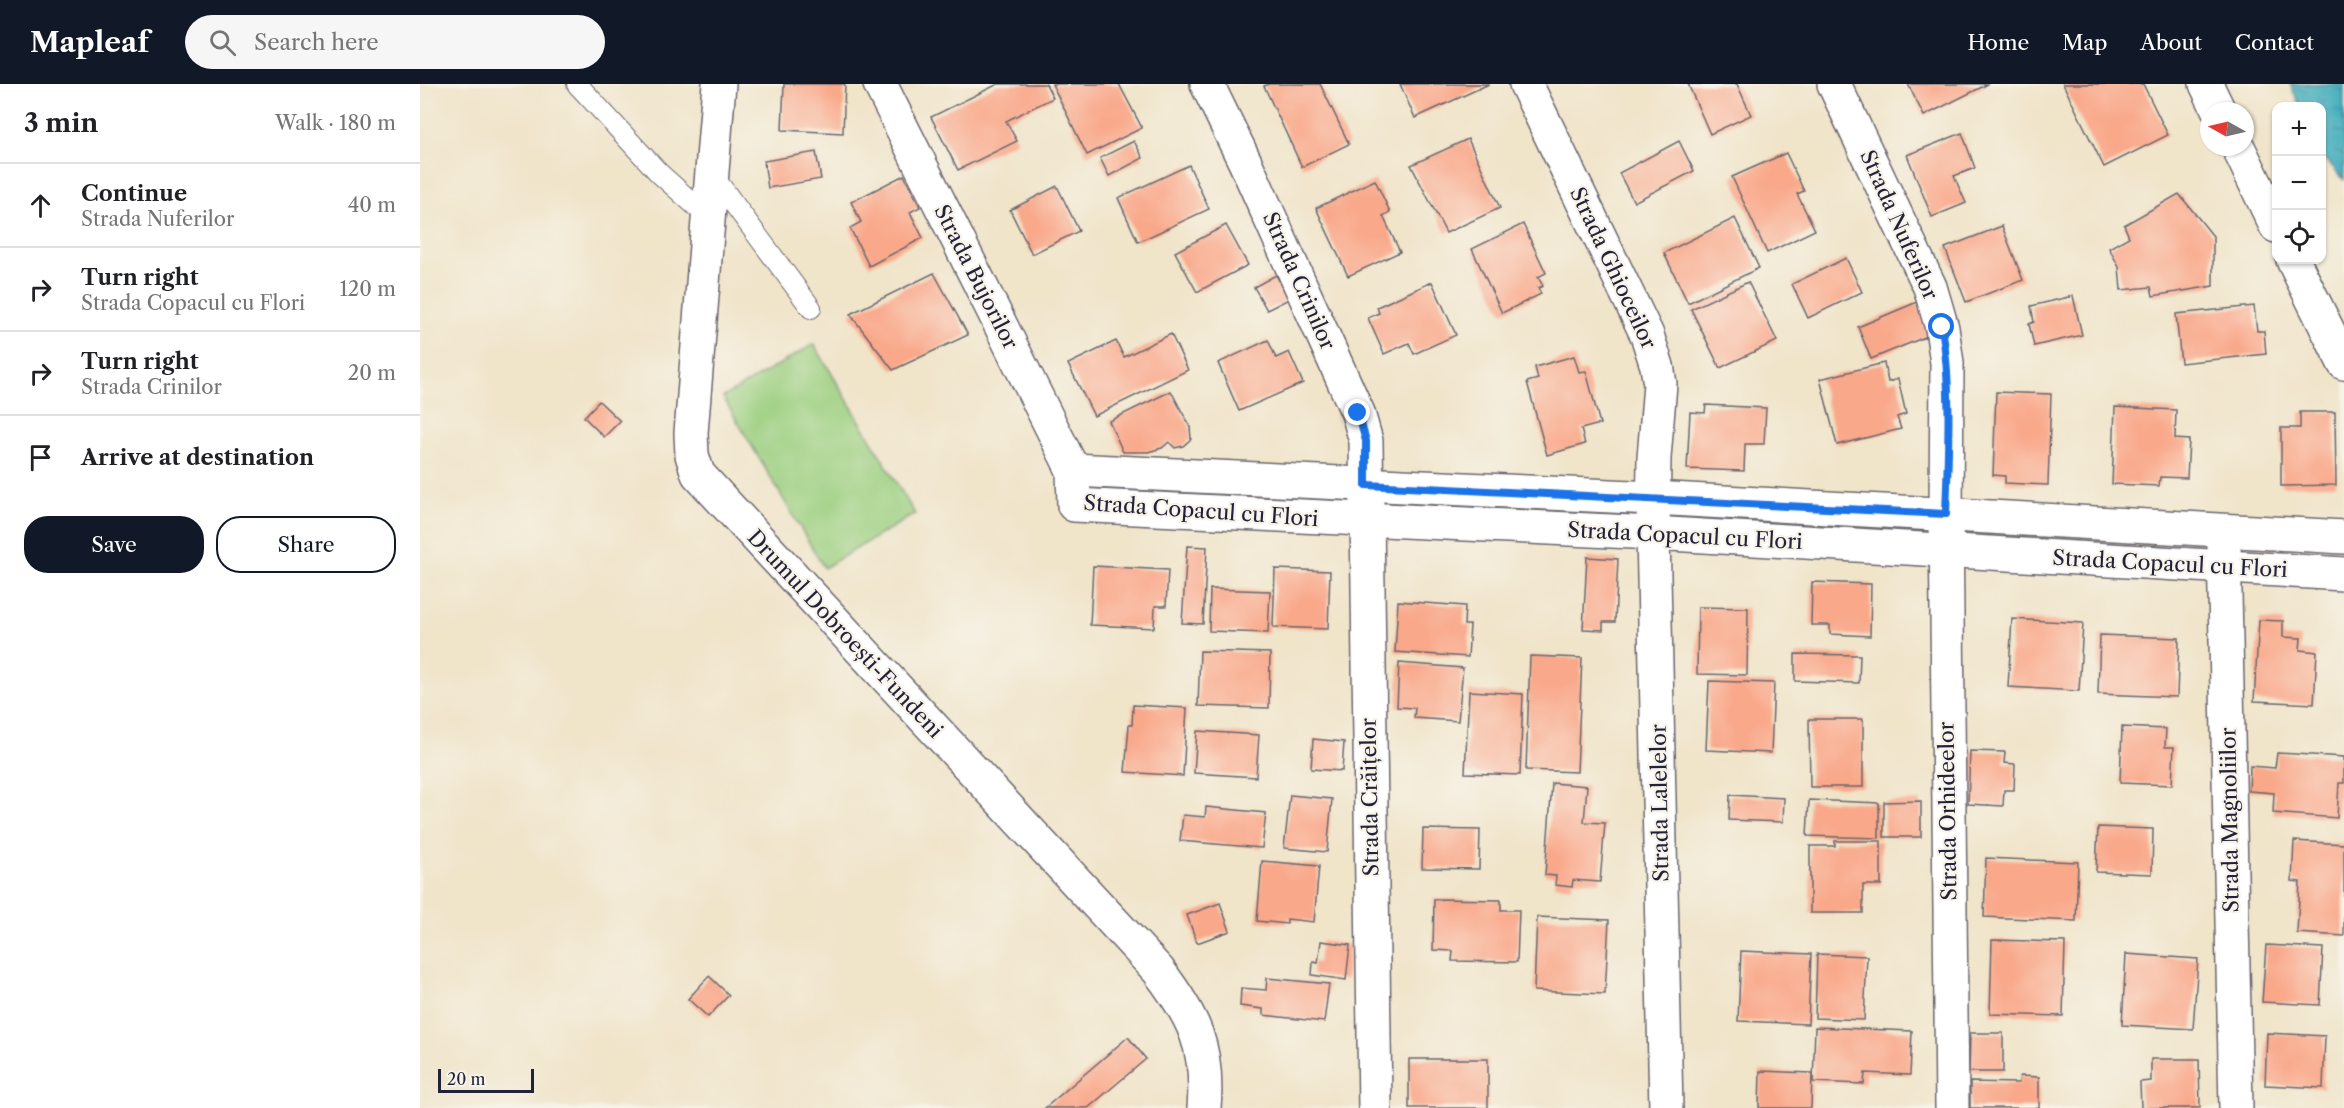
<!DOCTYPE html>
<html lang="en">
<head>
<meta charset="utf-8">
<style>
  body { margin:0; font-family:"Libre Caslon Text",serif; background:#f6f6f6; color:#202124 }
  .controls { position:absolute; right:18px; top:18px; display:grid; overflow:hidden; border-radius:12px; box-shadow:0 2px 4px #0004 }
  .controls button { width:54px; height:54px; display:grid; place-items:center; padding:0; border:0; border-bottom:2px solid #e0e0e0; background:#fff; color:#202124; font:30px sans-serif }
  .compass { position:absolute; left:1780px; top:18px; width:54px; height:54px; border-radius:50%; background:#fff; box-shadow:0 2px 4px #0004; rotate:278deg }
  .scale { position:absolute; left:18px; bottom:15px; width:96px; box-sizing:border-box; padding-left:6px; border:3px solid #22223b; border-top:0; font-size:16px; line-height:21px; white-space:nowrap; color:#22223b; -webkit-text-stroke:4px #f7f3e8; paint-order:stroke }
  .stop { position:absolute; width:18px; height:18px; margin:-14px; border:4px solid #1a73e8; border-radius:50%; background:#fff }
  .stop.end { background:#1a73e8; border-color:#fff; box-shadow:0 2px 6px #0008 }
  .list { margin:0; padding:0; list-style:none }
  h2 { display:flex; justify-content:space-between; align-items:center; height:78px; margin:0; padding:0 24px; font-size:26px }
  h2 small { font-size:20px; font-weight:400; color:#757577 }
  .list li { display:grid; grid-template-columns:39px 1fr auto; gap:18px; align-items:center; box-sizing:border-box; height:84px; padding:0 24px; border-top:2px solid #e0e0e0 }
  .list b { display:block; font-size:22px; white-space:nowrap }
  .list p { margin:0; font-size:20px; white-space:nowrap; color:#757577 }
  .list em { font-size:20px; font-style:normal; color:#757577 }
  .actions { display:flex; gap:12px; padding:18px 24px }
  .actions a { flex:1; padding:14px 0; border:2px solid #111827; border-radius:24px; text-align:center; font-size:21px; color:#111827 }
  .actions .main { background:#111827; color:#fff }
  .icon { flex:none; width:33px; height:33px; fill:none; stroke:currentColor; stroke-width:2; stroke-linecap:round; stroke-linejoin:round }
  .map { position:relative; flex:none; width:1924px; height:1024px; overflow:hidden }
  header { display:flex; align-items:center; gap:36px; box-sizing:border-box; height:84px; padding:0 30px; background:#111827; color:#fff }
  header strong { font-size:28px }
  nav { display:flex; gap:33px; margin-inline-start:auto; font-size:21px }
  .search { width:420px; height:54px; background:#f6f6f6; display:flex; align-items:center; gap:15px; box-sizing:border-box; padding:0 21px; border-radius:33px; color:#757577; font-size:22px }
  main { display:flex }
  aside { flex:1; background:#fff }
  .map>svg:first-child { display:block }
  .grass { fill:#9bcf80; stroke:#5e785e; stroke-width:1.5 }
  .water { fill:url(#water-ripples); stroke:#30667c; stroke-width:1.5 }
  .building { fill:#f9a88a }
  .lines { fill:none; stroke-linecap:round; stroke-linejoin:round }
  .service-casing { stroke:#6a666d; stroke-width:22 }
  .minor-casing { stroke:#6a666d; stroke-width:36 }
  .tertiary-casing { stroke:#6a666d; stroke-width:36 }
  .service { stroke:#fff; stroke-width:20 }
  .minor { stroke:#fff; stroke-width:33 }
  .tertiary { stroke:#fff; stroke-width:33 }
  .route { stroke:#1a73e8; stroke-width:8 }
  .labels { text-anchor:middle; stroke-width:4.5; stroke-linejoin:round; paint-order:stroke }
  .street-label { font-size:21px; fill:#22223b; stroke:#f7f3e8 }
</style>
</head>
<body>
<header>
<strong>Mapleaf</strong>
<div class="search"><svg class="icon" aria-label="search" viewBox="0 0 24 24"><circle cx="10" cy="10" r="6"/><path d="M15 15l6 6"/></svg>Search here</div>
<nav><a>Home</a><a>Map</a><a>About</a><a>Contact</a></nav>
</header>
<main>
<aside>
<h2>3 min<small>Walk · 180 m</small></h2>
<ul class="list">
<li><svg class="icon" aria-label="ahead" viewBox="0 0 24 24"><path d="M12 20V5M6 11l6-6 6 6"/></svg><div><b>Continue</b><p>Strada Nuferilor</p></div><em>40 m</em></li>
<li><svg class="icon" aria-label="right" viewBox="0 0 24 24"><path d="M7 20v-9h11M14 6l5 5-5 5"/></svg><div><b>Turn right</b><p>Strada Copacul cu Flori</p></div><em>120 m</em></li>
<li><svg class="icon" aria-label="right" viewBox="0 0 24 24"><path d="M7 20v-9h11M14 6l5 5-5 5"/></svg><div><b>Turn right</b><p>Strada Crinilor</p></div><em>20 m</em></li>
<li><svg class="icon" aria-label="arrive" viewBox="0 0 24 24"><path d="M6 21V4h12l-3 4 3 4H6"/></svg><div><b>Arrive at destination</b></div></li>
</ul>
<div class="actions"><a class="main">Save</a><a>Share</a></div>
</aside>
<div class="map">
<svg width="1924" height="1024" viewBox="0 0 1924 1024">
  <defs>
    <pattern id="water-ripples" width="26" height="14" patternUnits="userSpaceOnUse" patternTransform="scale(1.5)"><rect width="26" height="14" fill="#3eabbc"/><path d="M2 4q2-2 4 0t4 0M15 11q2-2 4 0t4 0" fill="none" stroke="#348b9a"/></pattern>
  </defs>
  <rect width="100%" height="100%" fill="#f7f3e8"/>
  <filter id="ink" filterUnits="userSpaceOnUse"><feTurbulence type="fractalNoise" baseFrequency=".0167" numOctaves="2"/><feDisplacementMap in="SourceGraphic" scale="12" xChannelSelector="R" yChannelSelector="G"/><feConvolveMatrix kernelMatrix="1 2 1 2 8 2 1 2 1" color-interpolation-filters="sRGB"/></filter>
  <filter id="wash" filterUnits="userSpaceOnUse"><feTurbulence type="fractalNoise" baseFrequency=".008" numOctaves="4" result="noise"/><feDisplacementMap in="SourceGraphic" scale="24" xChannelSelector="R" yChannelSelector="G"/><feGaussianBlur stdDeviation="1.35" result="paint"/><feColorMatrix in="noise" values="0 0 0 0 0 0 0 0 0 0 0 0 0 0 0 0 0 1.4 0 .05"/><feComposite in="paint" operator="in"/></filter>
  <g filter="url(#wash)">
    <rect width="100%" height="100%" fill="#f0e4c9"/>
    <!-- grass -->
    <path class="grass" d="M 394,260 L 495,430 L 404,484 L 303,313 Z"/>
    <!-- water -->
    <path class="water" d="M 1870,0 L 1924,0 L 1924,96 L 1902,71 L 1902,22 L 1880,22 Z"/>
    <g id="blocks">
      <!-- building -->
      <g class="building">
        <path d="M 364,0 L 425,0 L 423,49 L 362,46 Z"/>
        <path d="M 578,0 L 626,0 L 633,14 L 586,37 L 597,57 L 538,86 L 511,33 Z"/>
        <path d="M 632,0 L 699,0 L 722,44 L 667,71 Z"/>
        <path d="M 849,0 L 900,0 L 929,60 L 882,83 L 844,2 Z"/>
        <path d="M 980,0 L 1069,0 L 995,34 Z"/>
        <path d="M 1268,0 L 1317,0 L 1331,31 L 1290,50 Z"/>
        <path d="M 1488,0 L 1568,0 L 1504,32 Z"/>
        <path d="M 1643,0 L 1723,0 L 1748,51 L 1684,83 Z"/>
        <path d="M 1542,49 L 1555,84 L 1534,92 L 1546,119 L 1512,133 L 1487,71 Z"/>
        <path d="M 1048,55 L 1080,124 L 1026,149 L 991,81 Z"/>
        <path d="M 714,57 L 723,74 L 689,92 L 680,74 Z"/>
        <path d="M 1259,57 L 1274,87 L 1214,118 L 1199,89 Z"/>
        <path d="M 396,68 L 401,95 L 348,104 L 344,77 Z"/>
        <path d="M 1366,69 L 1384,107 L 1377,110 L 1395,146 L 1347,169 L 1312,93 Z"/>
        <path d="M 769,81 L 789,125 L 718,158 L 698,114 Z"/>
        <path d="M 484,91 L 500,123 L 490,128 L 503,154 L 449,182 L 430,144 L 441,138 L 431,118 Z"/>
        <path d="M 955,96 L 970,128 L 963,132 L 980,168 L 928,192 L 896,124 Z"/>
        <path d="M 637,102 L 659,147 L 612,170 L 590,126 Z"/>
        <path d="M 1759,110 L 1793,152 L 1793,202 L 1733,212 L 1731,203 L 1701,206 L 1699,183 L 1689,164 L 1709,153 L 1704,141 Z"/>
        <path d="M 1315,134 L 1339,184 L 1268,219 L 1244,169 Z"/>
        <path d="M 1103,140 L 1126,189 L 1118,193 L 1123,202 L 1118,204 L 1121,210 L 1082,229 L 1052,165 Z"/>
        <path d="M 806,141 L 828,181 L 777,208 L 755,168 Z"/>
        <path d="M 1582,142 L 1603,196 L 1546,218 L 1525,164 Z"/>
        <path d="M 1426,174 L 1442,208 L 1388,234 L 1372,200 Z"/>
        <path d="M 514,189 L 548,251 L 473,286 L 430,230 Z"/>
        <path d="M 856,191 L 869,215 L 847,226 L 834,203 Z"/>
        <path d="M 1012,198 L 1036,251 L 994,270 L 989,259 L 964,270 L 948,234 L 959,229 L 957,223 Z"/>
        <path d="M 1328,198 L 1357,257 L 1300,284 L 1271,225 Z"/>
        <path d="M 1653,212 L 1662,251 L 1614,262 L 1609,240 L 1614,238 L 1611,222 Z"/>
        <path d="M 1497,218 L 1510,251 L 1451,275 L 1438,243 Z"/>
        <path d="M 1834,222 L 1837,247 L 1844,247 L 1846,270 L 1761,279 L 1756,230 Z"/>
        <path d="M 751,250 L 768,286 L 674,332 L 648,280 L 696,257 L 704,273 Z"/>
        <path d="M 848,256 L 856,274 L 869,268 L 883,299 L 819,327 L 798,279 Z"/>
        <path d="M 1154,272 L 1159,288 L 1166,287 L 1180,340 L 1161,345 L 1165,360 L 1127,371 L 1107,298 L 1118,295 L 1115,283 Z"/>
        <path d="M 1464,279 L 1468,298 L 1478,295 L 1486,330 L 1477,333 L 1481,345 L 1417,361 L 1400,295 Z"/>
        <path d="M 751,307 L 770,343 L 771,355 L 763,362 L 755,364 L 749,358 L 742,364 L 728,368 L 703,368 L 689,337 Z"/>
        <path d="M 1576,308 L 1631,310 L 1628,401 L 1585,399 L 1585,392 L 1573,391 Z"/>
        <path d="M 179,317 L 200,337 L 184,353 L 164,333 Z"/>
        <path d="M 1286,321 L 1346,324 L 1344,360 L 1325,360 L 1324,387 L 1267,385 L 1270,328 L 1285,329 Z"/>
        <path d="M 1695,323 L 1756,326 L 1755,355 L 1769,356 L 1767,394 L 1740,393 L 1739,402 L 1692,400 Z"/>
        <path d="M 1880,328 L 1915,328 L 1916,401 L 1861,402 L 1861,344 L 1880,344 Z"/>
        <path d="M 767,462 L 787,463 L 783,540 L 762,539 Z"/>
        <path d="M 1167,473 L 1198,475 L 1195,538 L 1183,538 L 1183,546 L 1163,545 Z"/>
        <path d="M 673,482 L 748,486 L 746,522 L 735,522 L 734,544 L 670,541 Z"/>
        <path d="M 855,485 L 910,487 L 908,545 L 853,543 Z"/>
        <path d="M 1392,498 L 1451,500 L 1450,552 L 1410,550 L 1410,541 L 1391,541 Z"/>
        <path d="M 790,505 L 850,507 L 848,549 L 789,547 Z"/>
        <path d="M 978,517 L 1045,522 L 1044,541 L 1050,541 L 1048,573 L 975,568 Z"/>
        <path d="M 1278,523 L 1328,524 L 1327,591 L 1277,590 Z"/>
        <path d="M 1592,535 L 1663,539 L 1659,607 L 1588,603 Z"/>
        <path d="M 1839,536 L 1863,537 L 1863,553 L 1881,554 L 1880,566 L 1897,568 L 1894,620 L 1834,617 Z"/>
        <path d="M 1680,551 L 1759,554 L 1757,613 L 1678,610 Z"/>
        <path d="M 780,567 L 850,569 L 849,624 L 778,622 Z"/>
        <path d="M 1375,570 L 1440,571 L 1439,599 L 1375,597 Z"/>
        <path d="M 1110,572 L 1162,574 L 1157,688 L 1106,686 Z"/>
        <path d="M 979,579 L 1043,584 L 1038,637 L 994,634 L 995,624 L 977,623 Z"/>
        <path d="M 1289,597 L 1354,599 L 1351,669 L 1286,666 Z"/>
        <path d="M 1049,607 L 1103,610 L 1100,691 L 1045,689 Z"/>
        <path d="M 713,621 L 767,624 L 763,692 L 705,688 L 709,641 L 712,641 Z"/>
        <path d="M 1389,635 L 1443,635 L 1443,703 L 1390,703 Z"/>
        <path d="M 1702,643 L 1746,645 L 1745,663 L 1754,663 L 1752,701 L 1700,699 Z"/>
        <path d="M 777,647 L 839,651 L 836,693 L 774,689 Z"/>
        <path d="M 893,655 L 924,658 L 922,687 L 891,685 Z"/>
        <path d="M 1550,667 L 1585,668 L 1584,679 L 1595,680 L 1594,706 L 1584,706 L 1583,722 L 1548,720 Z"/>
        <path d="M 1857,669 L 1924,673 L 1924,699 L 1919,699 L 1917,734 L 1853,729 L 1854,709 L 1829,707 L 1830,682 L 1855,684 Z"/>
        <path d="M 1132,699 L 1167,702 L 1164,738 L 1185,739 L 1180,798 L 1153,796 L 1152,803 L 1135,801 L 1136,792 L 1125,791 Z"/>
        <path d="M 870,711 L 912,715 L 907,768 L 864,764 Z"/>
        <path d="M 1310,711 L 1364,714 L 1363,738 L 1309,736 Z"/>
        <path d="M 1389,716 L 1459,719 L 1459,754 L 1387,752 Z"/>
        <path d="M 1501,717 L 1501,753 L 1464,753 L 1464,718 Z"/>
        <path d="M 786,723 L 846,729 L 842,764 L 760,757 L 763,731 L 785,733 Z"/>
        <path d="M 1678,743 L 1733,745 L 1732,790 L 1676,788 Z"/>
        <path d="M 1003,745 L 1060,746 L 1059,785 L 1002,784 Z"/>
        <path d="M 1415,757 L 1461,757 L 1461,801 L 1443,801 L 1443,829 L 1390,829 L 1390,762 L 1415,762 Z"/>
        <path d="M 1874,757 L 1924,760 L 1924,852 L 1877,849 L 1880,798 L 1872,797 Z"/>
        <path d="M 1566,774 L 1658,778 L 1656,837 L 1564,833 Z"/>
        <path d="M 842,777 L 899,782 L 894,838 L 867,835 L 867,840 L 837,837 Z"/>
        <path d="M 1014,815 L 1081,816 L 1081,826 L 1099,826 L 1097,878 L 1032,877 L 1033,867 L 1013,866 Z"/>
        <path d="M 800,819 L 810,847 L 777,859 L 767,831 Z"/>
        <path d="M 1117,833 L 1189,836 L 1185,910 L 1114,907 Z"/>
        <path d="M 1572,856 L 1645,858 L 1643,932 L 1570,930 Z"/>
        <path d="M 901,857 L 930,861 L 926,896 L 892,891 L 893,878 L 898,879 Z"/>
        <path d="M 1846,861 L 1903,864 L 1900,921 L 1842,918 Z"/>
        <path d="M 1321,867 L 1391,870 L 1388,940 L 1318,937 Z"/>
        <path d="M 1397,870 L 1447,872 L 1444,936 L 1395,934 Z"/>
        <path d="M 1706,870 L 1778,875 L 1773,945 L 1702,941 Z"/>
        <path d="M 289,892 L 309,911 L 288,933 L 268,915 Z"/>
        <path d="M 847,894 L 909,900 L 904,938 L 843,931 L 843,925 L 820,922 L 821,904 L 846,906 Z"/>
        <path d="M 1395,943 L 1492,947 L 1490,991 L 1445,989 L 1444,1000 L 1393,998 Z"/>
        <path d="M 1550,949 L 1583,949 L 1583,988 L 1549,988 Z"/>
        <path d="M 1847,949 L 1905,952 L 1903,1004 L 1845,1001 Z"/>
        <path d="M 708,953 L 726,975 L 668,1024 L 625,1024 Z"/>
        <rect x="989" y="975" width="79" height="49"/>
        <path d="M 1731,975 L 1779,975 L 1780,1024 L 1721,1024 L 1720,998 L 1731,997 Z"/>
        <path d="M 1340,987 L 1392,989 L 1391,1024 L 1339,1024 Z"/>
        <path d="M 1600,992 L 1619,993 L 1619,1024 L 1550,1024 L 1550,998 L 1599,999 Z"/>
      </g>
    </g>
  </g>
  <g filter="url(#ink)">
    <use href="#blocks" fill-opacity="0" stroke="#6a666d" stroke-width="1.5"/>
    <g class="lines">
      <defs>
        <g id="service">
          <path d="M 157,0 L 239,89 L 287,132"/>
          <path d="M 291,89 L 391,224"/>
        </g>
        <g id="minor">
          <path d="M 460,0 L 653,386 L 654,421 L 1233,449 L 1924,490"/>
          <path d="M 787,0 L 825,78 L 938,329 L 946,357 L 955,1024"/>
          <path d="M 1106,0 L 1227,251 L 1237,282 L 1240,300 L 1234,374 L 1233,449 L 1246,1024"/>
          <path d="M 1414,0 L 1510,203 L 1522,244 L 1527,279 L 1526,430 L 1532,1024"/>
          <path d="M 1786,0 L 1799,27"/>
          <path d="M 1818,63 L 1856,142"/>
          <path d="M 1873,176 L 1924,279"/>
          <path d="M 653,386 L 1233,414 L 1924,453"/>
          <path d="M 1804,462 L 1816,1024"/>
        </g>
        <path id="tertiary" d="M 299,0 L 271,349 L 272,371 L 278,390 L 738,886 C 774,933 789,964 784,1024"/>
      </defs>
      <!-- service casing -->
      <use href="#service" class="service-casing"/>
      <!-- minor casing -->
      <use href="#minor" class="minor-casing"/>
      <!-- tertiary casing -->
      <use href="#tertiary" class="tertiary-casing"/>
      <!-- service -->
      <use href="#service" class="service"/>
      <!-- minor -->
      <use href="#minor" class="minor"/>
      <!-- tertiary -->
      <use href="#tertiary" class="tertiary"/>
    </g>
  </g>
  <g class="lines" filter="url(#ink)">
    <!-- route -->
    <path class="route" d="M 938,329 L 946,357 L 946,401 L 1526,430 C 1528,368 1532,305 1522,243"/>
  </g>
  <g class="labels">
    <!-- street labels -->
    <g class="street-label">
      <text transform="translate(1479 141) rotate(66)" y="7">Strada Nuferilor</text>
      <text transform="translate(1193 184) rotate(65)" y="7">Strada Ghioceilor</text>
      <text transform="translate(556 193) rotate(63)" y="7">Strada Bujorilor</text>
      <text transform="translate(879 197) rotate(66)" y="7">Strada Crinilor</text>
      <text transform="translate(781 427) rotate(4)" y="7">Strada Copacul cu Flori</text>
      <text transform="translate(1265 452) rotate(3)" y="7">Strada Copacul cu Flori</text>
      <text transform="translate(1750 480) rotate(3)" y="7">Strada Copacul cu Flori</text>
      <text transform="translate(425 550) rotate(47)" y="7">Drumul Dobroești-Fundeni</text>
      <text transform="translate(950 713) rotate(-91)" y="7">Strada Crăițelor</text>
      <text transform="translate(1240 719) rotate(-91)" y="7">Strada Lalelelor</text>
      <text transform="translate(1528 727) rotate(-91)" y="7">Strada Orhideelor</text>
      <text transform="translate(1810 736) rotate(-91)" y="7">Strada Magnoliilor</text>
    </g>
  </g>
</svg>
<div class="controls">
<button>+</button>
<button>−</button>
<button><svg class="icon" aria-label="locate" viewBox="0 0 24 24"><circle cx="12" cy="12" r="6"/><path d="M12 2v4M12 18v4M2 12h4M18 12h4"/></svg></button>
</div>
<svg class="compass" viewBox="-18 -18 36 36"><path d="M0-13l5 13h-10z" fill="#e53935"/><path d="M0 13l5-13h-10z" fill="#757577"/></svg>
<div class="scale">20 m</div>
<div class="stop" style="left:1522px;top:243px"></div>
<div class="stop end" style="left:938px;top:329px"></div>
</div>
</main>
</body>
</html>
